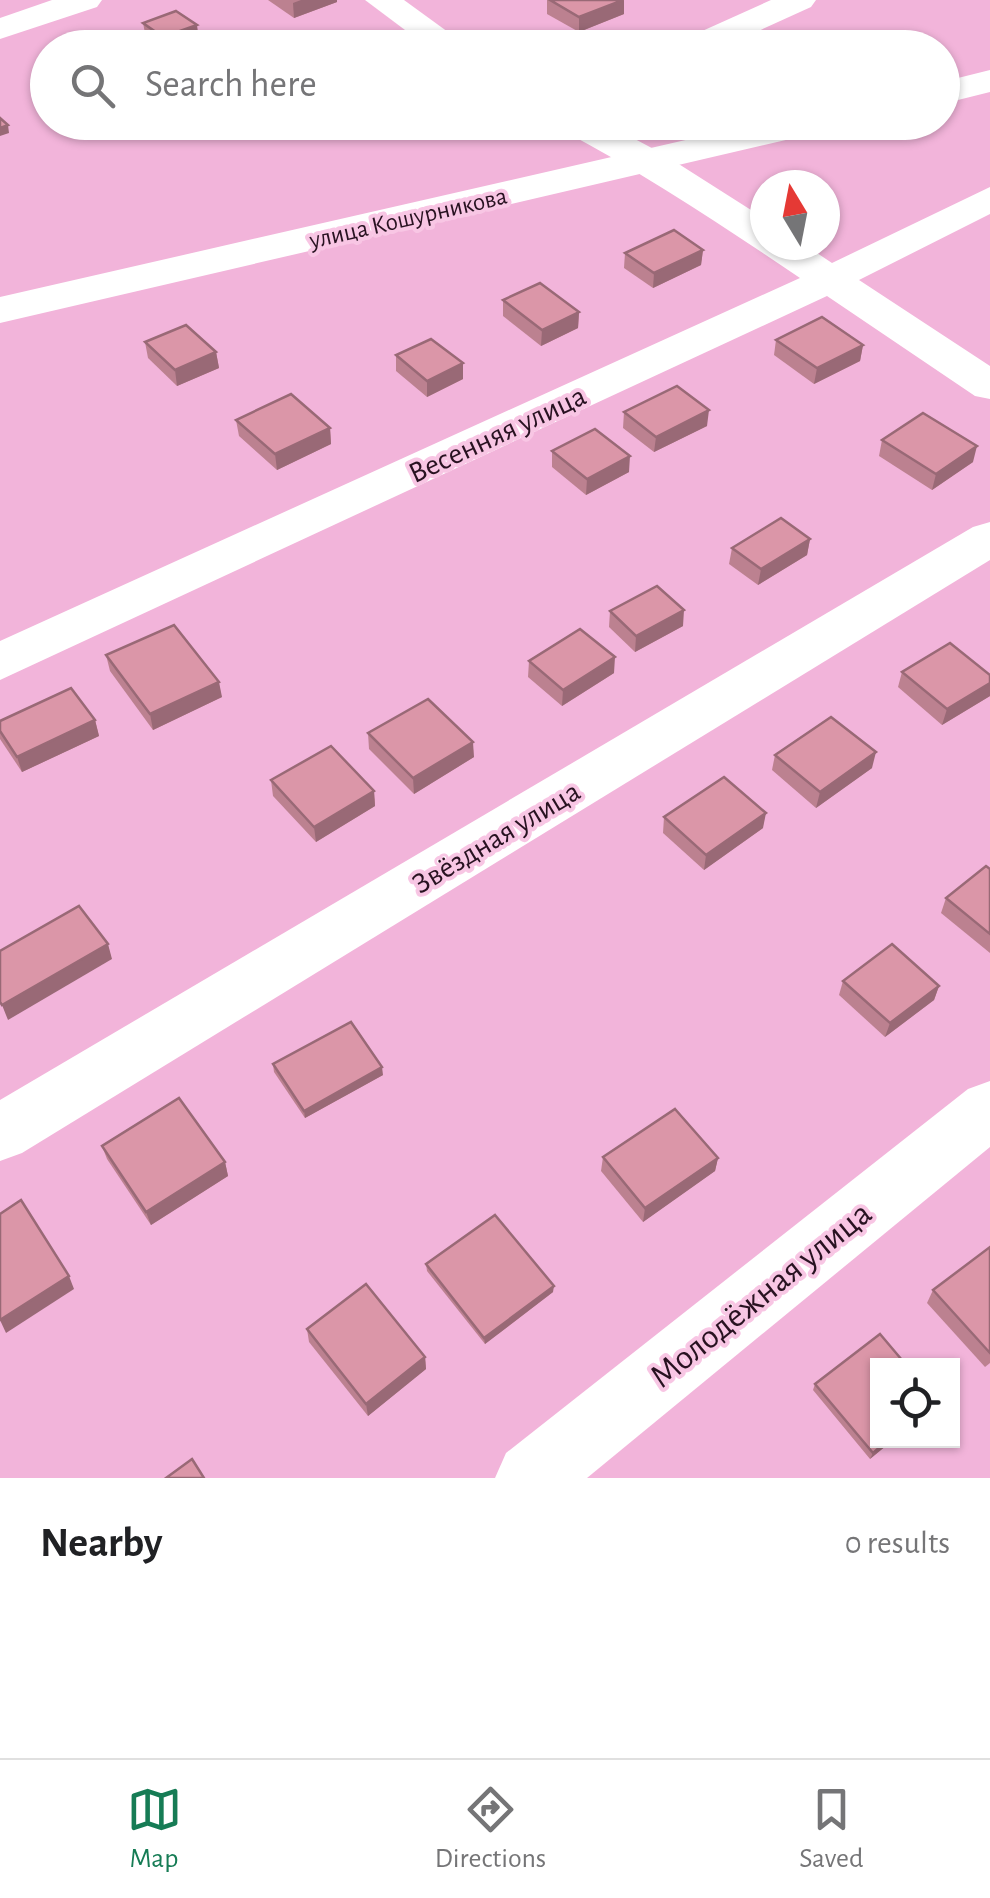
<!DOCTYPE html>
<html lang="en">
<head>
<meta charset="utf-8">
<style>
  body { margin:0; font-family:"Alegreya Sans",sans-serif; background:#f2f2f2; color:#202124 }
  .controls { position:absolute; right:30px; bottom:30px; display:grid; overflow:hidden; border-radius:0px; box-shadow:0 2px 8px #0004 }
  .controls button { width:90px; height:90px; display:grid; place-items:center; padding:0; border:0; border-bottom:2px solid #e0e0e0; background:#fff; color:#202124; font:50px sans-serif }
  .compass { position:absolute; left:750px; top:170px; width:90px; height:90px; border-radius:50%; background:#fff; box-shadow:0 2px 8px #0004; rotate:350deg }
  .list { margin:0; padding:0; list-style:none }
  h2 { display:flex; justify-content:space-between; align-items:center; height:130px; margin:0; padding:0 40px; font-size:42px }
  h2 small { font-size:32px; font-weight:400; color:#757577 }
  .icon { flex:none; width:55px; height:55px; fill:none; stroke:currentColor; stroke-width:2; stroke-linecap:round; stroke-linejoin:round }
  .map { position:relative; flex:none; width:990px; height:1478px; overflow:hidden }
  .search { position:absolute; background:#fff; box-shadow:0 2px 8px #0004; left:30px; right:30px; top:30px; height:110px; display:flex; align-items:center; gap:25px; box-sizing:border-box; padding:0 35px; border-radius:55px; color:#757577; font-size:38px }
  .sheet { height:280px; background:#fff }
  nav { display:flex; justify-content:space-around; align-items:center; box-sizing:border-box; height:140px; border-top:2px solid #e0e0e0; background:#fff; font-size:28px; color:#757577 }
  nav a { display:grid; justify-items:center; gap:5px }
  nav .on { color:#167c55 }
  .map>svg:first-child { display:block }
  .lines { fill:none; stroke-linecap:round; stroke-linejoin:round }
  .minor { fill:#fff; fill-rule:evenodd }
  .major { fill:#fff; fill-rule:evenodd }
  .wall { fill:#bc8190 }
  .shaded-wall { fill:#996976 }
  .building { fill:#db96a8; stroke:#996976; stroke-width:2.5 }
  .labels { text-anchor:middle; stroke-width:8; stroke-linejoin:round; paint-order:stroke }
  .far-street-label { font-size:25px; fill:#281221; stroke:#f8c6e4 }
  .street-label { font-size:30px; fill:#281221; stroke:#f8c6e4 }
  .near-street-label { font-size:35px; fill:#281221; stroke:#f8c6e4 }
</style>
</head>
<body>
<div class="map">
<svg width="990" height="1478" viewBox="0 0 990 1478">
  <rect width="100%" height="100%" fill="#f2b4da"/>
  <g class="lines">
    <!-- minor -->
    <g class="minor">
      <path d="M 52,0 L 102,0 L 97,7 L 0,39 L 0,18 Z"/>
      <path d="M 365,0 L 404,0 L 470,48 L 429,48 Z"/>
      <path d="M 771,0 L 816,0 L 811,7 L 721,48 L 675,48 L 680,41 Z"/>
      <path d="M 557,122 L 603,122 L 663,154 L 765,219 L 765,245 L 805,245 L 832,263 L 990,187 L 990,214 L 859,280 L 990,366 L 990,399 L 975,396 L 827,296 L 0,680 L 0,641 L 800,278 C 723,226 645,174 562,130 Z"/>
      <path d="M 990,522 L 990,560 L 22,1153 L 0,1161 L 0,1100 L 973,527 Z"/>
      <path d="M 990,1081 L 990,1147 L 587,1478 L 495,1478 L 506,1453 L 968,1089 Z"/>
    </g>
    <!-- major -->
    <g class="major">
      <path d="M 990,70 L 990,92 L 942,104 L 942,82 Z"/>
      <path d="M 764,122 L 835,122 L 829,130 L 816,133 L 0,323 L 0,297 Z"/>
    </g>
  </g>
  <!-- wall -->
  <g class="wall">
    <path d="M 268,0 L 337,0 L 337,2 L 294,18 Z"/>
    <path d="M 547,0 L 624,0 L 624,14 L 579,32 L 547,14 Z"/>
    <path d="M 143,23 L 199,40 L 178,48 L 159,48 L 146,38 Z"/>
    <path d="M 703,250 L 701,265 L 653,288 L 624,268 L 625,253 Z"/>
    <path d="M 503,300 L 579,312 L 578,328 L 541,346 L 503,316 Z"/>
    <path d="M 776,340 L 863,345 L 860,361 L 814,384 L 774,355 Z"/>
    <path d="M 145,342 L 216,352 L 219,368 L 177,386 L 148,358 Z"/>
    <path d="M 396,355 L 463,363 L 463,379 L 427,397 L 396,371 Z"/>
    <path d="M 624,412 L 707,426 L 654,452 L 623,428 Z"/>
    <path d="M 236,420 L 330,428 L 331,444 L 277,470 L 239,436 Z"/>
    <path d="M 882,440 L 973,462 L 932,490 L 879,456 Z"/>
    <path d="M 552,451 L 629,472 L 586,495 L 552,467 Z"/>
    <path d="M 810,539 L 807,555 L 758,585 L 729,564 L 732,548 Z"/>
    <path d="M 610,611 L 683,626 L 635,652 L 609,627 Z"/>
    <path d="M 106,655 L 222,697 L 153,730 L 110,671 Z"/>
    <path d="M 529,661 L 614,673 L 562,706 L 528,677 Z"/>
    <path d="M 902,672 L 990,675 L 990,696 L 942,725 L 898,687 Z"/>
    <path d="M 95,720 L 99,736 L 22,772 L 0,739 L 0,721 Z"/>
    <path d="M 368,733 L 474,757 L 414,794 L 369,749 Z"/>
    <path d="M 775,755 L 872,768 L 816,808 L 772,770 Z"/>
    <path d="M 271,780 L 374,791 L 375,806 L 316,842 L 273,796 Z"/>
    <path d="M 664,817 L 763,828 L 704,870 L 663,833 Z"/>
    <path d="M 990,869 L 990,953 L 941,913 L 946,898 Z"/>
    <path d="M 843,981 L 939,986 L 934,1000 L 885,1037 L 839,995 Z"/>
    <path d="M 273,1064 L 383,1075 L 305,1118 L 274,1072 Z"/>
    <path d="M 102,1146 L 225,1162 L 228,1176 L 151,1225 L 107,1159 Z"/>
    <path d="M 603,1157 L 718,1158 L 715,1171 L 643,1222 L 601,1171 Z"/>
    <path d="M 990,1247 L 990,1363 L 985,1367 L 927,1303 L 933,1290 Z"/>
    <path d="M 426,1264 L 553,1292 L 485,1344 L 427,1271 Z"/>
    <path d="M 307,1329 L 425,1357 L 426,1369 L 368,1416 L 309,1342 Z"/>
    <path d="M 815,1384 L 878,1440 L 893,1440 L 870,1459 L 813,1390 Z"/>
  </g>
  <!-- shaded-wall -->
  <g class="shaded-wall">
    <path d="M 301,0 L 337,0 L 337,2 L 294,18 L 293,3 Z"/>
    <path d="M 624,0 L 624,14 L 579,32 L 579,17 Z"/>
    <path d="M 197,25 L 199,40 L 178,48 L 165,48 L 163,37 Z"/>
    <path d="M 8,125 L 9,133 L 0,136 L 0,128 Z"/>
    <path d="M 703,250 L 701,265 L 653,288 L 654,273 Z"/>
    <path d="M 579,312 L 578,328 L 541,346 L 542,330 Z"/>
    <path d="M 863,345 L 860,361 L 814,384 L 817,368 Z"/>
    <path d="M 216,352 L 219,368 L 177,386 L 175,370 Z"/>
    <path d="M 463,363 L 463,379 L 427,397 L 427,381 Z"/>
    <path d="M 709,410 L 707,426 L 654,452 L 656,437 Z"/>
    <path d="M 330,428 L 331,444 L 277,470 L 275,454 Z"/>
    <path d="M 977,446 L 973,462 L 932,490 L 936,474 Z"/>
    <path d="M 630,456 L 629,472 L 586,495 L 587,479 Z"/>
    <path d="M 810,539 L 807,555 L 758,585 L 761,569 Z"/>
    <path d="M 684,610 L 683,626 L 635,652 L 636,636 Z"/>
    <path d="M 615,657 L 614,673 L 562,706 L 563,690 Z"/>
    <path d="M 219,682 L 222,697 L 153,730 L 150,714 Z"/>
    <path d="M 990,683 L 990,696 L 942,725 L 947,709 Z"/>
    <path d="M 95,720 L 99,736 L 22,772 L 17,757 Z"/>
    <path d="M 473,742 L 474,757 L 414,794 L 413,778 Z"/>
    <path d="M 876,752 L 872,768 L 816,808 L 820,792 Z"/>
    <path d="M 374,791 L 375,806 L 316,842 L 314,827 Z"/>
    <path d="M 766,813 L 763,828 L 704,870 L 706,855 Z"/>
    <path d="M 108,944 L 112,959 L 8,1020 L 2,1005 Z"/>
    <path d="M 939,986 L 934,1000 L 885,1037 L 890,1023 Z"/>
    <path d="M 382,1067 L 383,1075 L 305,1118 L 304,1111 Z"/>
    <path d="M 718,1158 L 715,1171 L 643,1222 L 645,1208 Z"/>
    <path d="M 225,1162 L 228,1176 L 151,1225 L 146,1212 Z"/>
    <path d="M 69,1276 L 74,1289 L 6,1333 L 0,1320 Z"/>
    <path d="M 554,1286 L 553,1292 L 485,1344 L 484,1338 Z"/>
    <path d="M 425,1357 L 426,1369 L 368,1416 L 366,1404 Z"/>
    <path d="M 888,1440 L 893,1440 L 870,1459 L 873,1453 Z"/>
  </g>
  <!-- building -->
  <g class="building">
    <path d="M 550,0 L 623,0 L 579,17 Z"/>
    <path d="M 176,11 L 197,25 L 163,37 L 143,23 Z"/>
    <path d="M 0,118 L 8,125 L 0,128 Z"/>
    <path d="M 674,230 L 703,250 L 654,273 L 625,253 Z"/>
    <path d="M 540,283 L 579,312 L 542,330 L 503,300 Z"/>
    <path d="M 822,317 L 863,345 L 817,368 L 776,340 Z"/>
    <path d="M 186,325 L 216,352 L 175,370 L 145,342 Z"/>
    <path d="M 431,339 L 463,363 L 427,381 L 396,355 Z"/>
    <path d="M 677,386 L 709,410 L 656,437 L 624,412 Z"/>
    <path d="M 291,394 L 330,428 L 275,454 L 236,420 Z"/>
    <path d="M 923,413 L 977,446 L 936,474 L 882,440 Z"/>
    <path d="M 595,429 L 630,456 L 587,479 L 552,451 Z"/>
    <path d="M 781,518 L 810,539 L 761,569 L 732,548 Z"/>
    <path d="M 657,586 L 684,610 L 636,636 L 610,611 Z"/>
    <path d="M 174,625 L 219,682 L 150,714 L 106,655 Z"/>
    <path d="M 580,629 L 615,657 L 563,690 L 529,661 Z"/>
    <path d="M 950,643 L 990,675 L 990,683 L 947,709 L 902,672 Z"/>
    <path d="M 71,688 L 95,720 L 17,757 L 0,731 L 0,721 Z"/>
    <path d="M 428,699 L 473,742 L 413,778 L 368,733 Z"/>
    <path d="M 831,717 L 876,752 L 820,792 L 775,755 Z"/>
    <path d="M 331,746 L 374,791 L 314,827 L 271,780 Z"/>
    <path d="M 724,777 L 766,813 L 706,855 L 664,817 Z"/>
    <path d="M 986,866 L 990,869 L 990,934 L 946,898 Z"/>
    <path d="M 79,906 L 108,944 L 2,1005 L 0,1002 L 0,951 Z"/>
    <path d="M 892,944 L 939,986 L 890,1023 L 843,981 Z"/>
    <path d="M 351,1022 L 382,1067 L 304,1111 L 273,1064 Z"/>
    <path d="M 179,1098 L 225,1162 L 146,1212 L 102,1146 Z"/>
    <path d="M 675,1109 L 718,1158 L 645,1208 L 603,1157 Z"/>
    <path d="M 21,1200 L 69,1276 L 0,1320 L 0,1214 Z"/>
    <path d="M 495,1215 L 554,1286 L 484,1338 L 426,1264 Z"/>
    <path d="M 990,1247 L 990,1353 L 933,1290 Z"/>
    <path d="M 366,1284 L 425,1357 L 366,1404 L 307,1329 Z"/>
    <path d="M 880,1334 L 907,1366 L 878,1366 L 878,1440 L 888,1440 L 873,1453 L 815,1384 Z"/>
    <path d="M 192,1459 L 204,1478 L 166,1478 Z"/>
  </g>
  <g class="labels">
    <!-- far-street labels -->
    <g class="far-street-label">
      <text transform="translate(408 217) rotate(-13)" y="9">улица Кошурникова</text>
    </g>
    <!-- street labels -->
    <g class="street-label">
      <text transform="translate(497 434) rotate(-25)" y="10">Весенняя улица</text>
      <text transform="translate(496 837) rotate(-31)" y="10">Звёздная улица</text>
    </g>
    <!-- near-street labels -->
    <g class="near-street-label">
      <text transform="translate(760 1294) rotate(-39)" y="12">Молодёжная улица</text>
    </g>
  </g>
</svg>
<div class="controls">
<button><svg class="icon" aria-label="locate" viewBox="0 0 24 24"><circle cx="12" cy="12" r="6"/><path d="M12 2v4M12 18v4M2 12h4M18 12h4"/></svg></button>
</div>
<svg class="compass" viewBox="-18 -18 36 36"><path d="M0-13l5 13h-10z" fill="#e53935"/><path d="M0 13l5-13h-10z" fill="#757577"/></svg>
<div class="search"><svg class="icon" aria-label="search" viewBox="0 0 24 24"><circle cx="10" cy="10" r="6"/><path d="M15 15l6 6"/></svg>Search here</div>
</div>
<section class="sheet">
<h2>Nearby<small>0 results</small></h2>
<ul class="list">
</ul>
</section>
<nav>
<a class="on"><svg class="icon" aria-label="map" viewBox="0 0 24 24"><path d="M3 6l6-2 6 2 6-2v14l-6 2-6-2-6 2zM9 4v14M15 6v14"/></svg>Map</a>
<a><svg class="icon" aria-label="directions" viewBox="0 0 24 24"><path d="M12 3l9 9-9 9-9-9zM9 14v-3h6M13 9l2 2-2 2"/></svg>Directions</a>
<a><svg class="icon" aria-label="saved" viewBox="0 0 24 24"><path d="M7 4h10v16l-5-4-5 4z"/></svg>Saved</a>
</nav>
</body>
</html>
